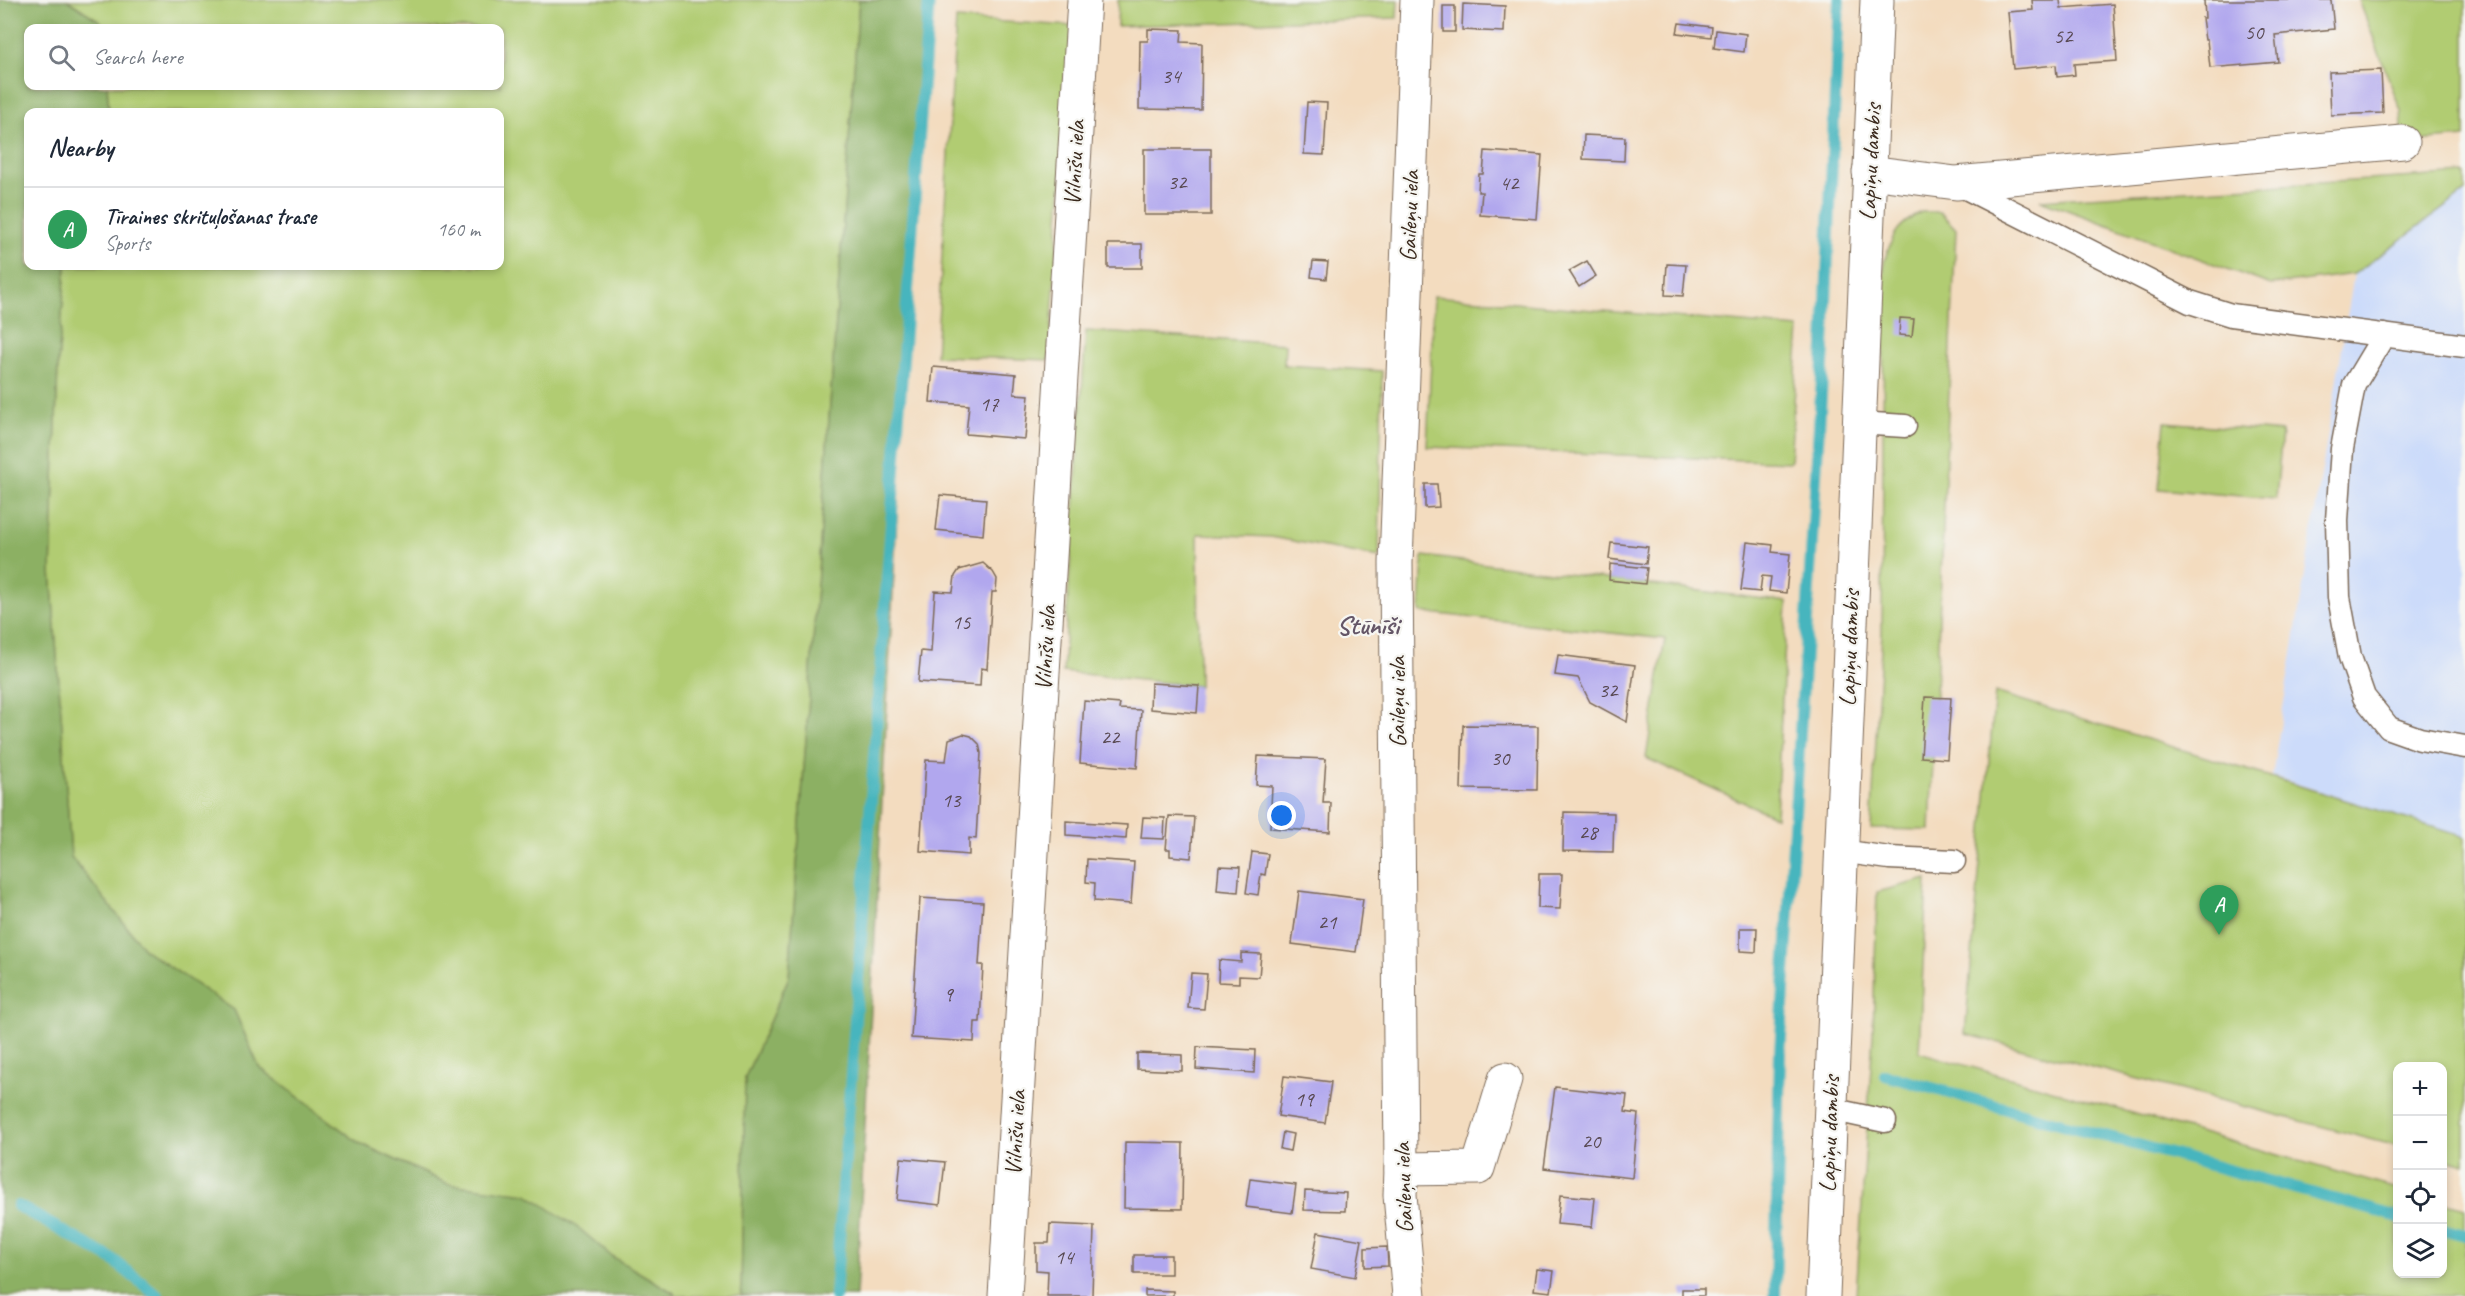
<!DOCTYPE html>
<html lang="en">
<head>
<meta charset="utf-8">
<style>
  body { margin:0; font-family:Caveat,sans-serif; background:#f6f6f7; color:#1f2937 }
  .controls { position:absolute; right:18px; bottom:18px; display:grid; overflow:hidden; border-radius:12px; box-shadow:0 3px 9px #0003 }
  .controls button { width:54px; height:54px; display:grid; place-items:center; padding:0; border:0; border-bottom:2px solid #e0e1e3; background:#fff; color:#1f2937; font:30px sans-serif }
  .you { position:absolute; left:1282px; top:816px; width:21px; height:21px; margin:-15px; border:4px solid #fff; border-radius:50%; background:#1a73e8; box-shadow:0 0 0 9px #1a73e833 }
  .badge { display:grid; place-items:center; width:39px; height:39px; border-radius:50%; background:#c8321e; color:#fff; font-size:20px; font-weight:700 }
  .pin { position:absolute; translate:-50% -50px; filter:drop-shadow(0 2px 3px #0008) }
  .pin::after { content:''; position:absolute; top:32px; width:21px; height:18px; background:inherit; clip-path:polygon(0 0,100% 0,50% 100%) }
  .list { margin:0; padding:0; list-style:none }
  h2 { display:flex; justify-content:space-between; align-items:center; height:78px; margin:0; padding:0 24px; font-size:26px }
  h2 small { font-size:20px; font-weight:400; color:#747a83 }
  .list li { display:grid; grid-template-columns:39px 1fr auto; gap:18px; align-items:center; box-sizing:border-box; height:84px; padding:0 24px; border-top:2px solid #e0e1e3 }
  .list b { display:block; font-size:22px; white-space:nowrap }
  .list p { margin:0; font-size:20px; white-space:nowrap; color:#747a83 }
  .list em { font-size:20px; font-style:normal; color:#747a83 }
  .icon { flex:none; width:33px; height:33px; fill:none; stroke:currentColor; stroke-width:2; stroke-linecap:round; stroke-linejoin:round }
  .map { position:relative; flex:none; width:2465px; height:1296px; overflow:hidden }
  .search { position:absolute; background:#fff; box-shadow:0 3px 9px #0003; left:24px; top:24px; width:480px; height:66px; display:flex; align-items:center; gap:15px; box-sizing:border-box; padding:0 21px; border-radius:12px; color:#747a83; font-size:22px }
  .panel { position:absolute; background:#fff; box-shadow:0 3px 9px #0003; left:24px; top:108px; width:480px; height:162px; border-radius:12px }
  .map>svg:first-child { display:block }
  .built { fill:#ccdbfa }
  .green { fill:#b1cc72; stroke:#767b48; stroke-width:1.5 }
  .forest { fill:#8cb064; stroke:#646d41; stroke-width:1.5 }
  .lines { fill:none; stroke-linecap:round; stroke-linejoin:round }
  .stream { stroke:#46b5be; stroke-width:12 }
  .building { fill:#b1a7ee }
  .lane-casing { stroke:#7b6856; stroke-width:25 }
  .street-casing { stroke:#7b6856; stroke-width:35 }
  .lane { stroke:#fff; stroke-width:22 }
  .street { stroke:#fff; stroke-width:33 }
  .labels { text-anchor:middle; stroke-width:4.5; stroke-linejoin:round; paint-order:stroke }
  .number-label { font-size:21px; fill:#584952 }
  .street-label { font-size:24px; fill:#3b2a1e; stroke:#f6f6f2 }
  .neighbourhood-label { font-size:26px; font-weight:bold; fill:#645667; stroke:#f6f6f2 }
</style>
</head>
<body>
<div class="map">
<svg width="2465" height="1296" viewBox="0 0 2465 1296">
  <rect width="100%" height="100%" fill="#f6f6f2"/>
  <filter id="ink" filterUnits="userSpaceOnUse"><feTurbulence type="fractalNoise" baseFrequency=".0167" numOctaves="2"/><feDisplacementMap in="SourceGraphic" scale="12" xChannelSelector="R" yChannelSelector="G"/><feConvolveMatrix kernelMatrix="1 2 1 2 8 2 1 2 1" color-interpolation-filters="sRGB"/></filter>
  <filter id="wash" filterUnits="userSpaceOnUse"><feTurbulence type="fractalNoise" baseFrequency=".008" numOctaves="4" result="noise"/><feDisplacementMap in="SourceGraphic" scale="24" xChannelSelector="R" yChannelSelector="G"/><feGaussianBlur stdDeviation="1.35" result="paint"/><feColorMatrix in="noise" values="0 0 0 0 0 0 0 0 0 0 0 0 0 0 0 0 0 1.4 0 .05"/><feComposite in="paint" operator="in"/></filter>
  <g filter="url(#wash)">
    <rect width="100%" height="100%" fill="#f3dcbf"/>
    <!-- built -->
    <path class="built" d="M 2465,192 L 2465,837 L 2272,776 L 2354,274 Z"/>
    <!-- green -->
    <g class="green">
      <path d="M 67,0 L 859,0 L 789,977 L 745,1078 L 741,1296 L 674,1296 L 674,1293 L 611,1256 L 581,1230 L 527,1195 L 448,1184 L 359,1143 L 259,1067 L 234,1010 L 145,950 L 71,857 L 51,571 L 58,363 L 66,266 L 500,266 L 500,112 L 109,112 L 107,86 L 500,86 L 500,28 L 102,28 L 101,22 Z"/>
      <path d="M 1118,0 L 1398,0 L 1397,18 L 1117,26 Z"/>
      <path d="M 2359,0 L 2465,0 L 2465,137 L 2403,142 L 2401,111 Z"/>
      <path d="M 956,19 L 1073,26 L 1049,360 L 936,356 Z"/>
      <path d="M 2465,174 L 2465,192 L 2354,274 L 2271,285 L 2040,200 Z"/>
      <path d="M 1921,212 L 1940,212 L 1956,229 L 1930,830 L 1871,829 L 1882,631 L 1884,262 C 1893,234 1895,227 1921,212 Z"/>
      <path d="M 1434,296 L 1799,328 L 1790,462 L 1427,447 Z"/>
      <path d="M 1086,331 L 1285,344 L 1284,365 L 1382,371 L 1379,557 L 1271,537 L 1198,534 L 1199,686 L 1063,672 Z"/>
      <path d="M 2165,422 L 2282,432 L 2276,499 L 2159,489 Z"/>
      <path d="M 1423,556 L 1787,602 L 1776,817 L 1646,758 L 1665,639 L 1420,612 Z"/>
      <path d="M 1995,692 L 2465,837 L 2465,1164 L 2443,1158 L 2442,1066 L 2398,1066 L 2397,1146 L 1965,1034 Z"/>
      <path d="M 1927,879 L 1919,1052 L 2397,1189 L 2398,1274 L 2442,1274 L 2443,1202 L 2465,1208 L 2465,1296 L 1856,1296 L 1873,1035 L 1877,892 Z"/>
    </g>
    <!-- forest -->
    <g class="forest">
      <path d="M 0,0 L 67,0 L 101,22 L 102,28 L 28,28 L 28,86 L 107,86 L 109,112 L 28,112 L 28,266 L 66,266 L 58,363 L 51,571 L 71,857 L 145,950 L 234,1010 L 259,1067 L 359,1143 L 448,1184 L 527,1194 L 581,1230 L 611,1256 L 674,1293 L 674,1296 L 0,1296 Z"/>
      <path d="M 859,0 L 924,0 L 856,1296 L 741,1296 L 745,1078 L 789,977 Z"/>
    </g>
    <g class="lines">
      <!-- stream -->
      <g class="stream">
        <path d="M 1885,1075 L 2398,1217"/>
        <path d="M 18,1206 L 112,1259 L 158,1296"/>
        <path d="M 2442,1229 L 2465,1235"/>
        <path d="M 835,1296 L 929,0"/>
        <path d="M 1775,1296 L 1780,1053 L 1824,347 L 1839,0"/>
      </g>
    </g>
    <g id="blocks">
      <!-- building -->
      <g class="building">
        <path d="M 2032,0 L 2060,0 L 2061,8 L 2113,4 L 2117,61 L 2074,64 L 2075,75 L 2057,77 L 2056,65 L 2013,69 L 2008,12 L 2033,10 Z"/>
        <path d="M 2204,0 L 2331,0 L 2334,29 L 2275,35 L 2278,62 L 2210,68 L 2207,40 L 2205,40 L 2202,18 L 2205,18 Z"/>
        <path d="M 1463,4 L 1505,6 L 1504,32 L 1462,30 Z"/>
        <rect x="1443" y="6" width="12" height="26"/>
        <path d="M 1679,23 L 1712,27 L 1711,37 L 1677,33 Z"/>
        <path d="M 1148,29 L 1182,30 L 1181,42 L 1202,43 L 1201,110 L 1139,109 L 1140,41 L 1148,41 Z"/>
        <path d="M 1716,30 L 1746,34 L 1744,52 L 1714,48 Z"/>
        <path d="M 2381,70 L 2383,113 L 2331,115 L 2329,72 Z"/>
        <path d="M 1307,102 L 1327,103 L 1324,155 L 1304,154 Z"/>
        <path d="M 1584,135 L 1625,137 L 1624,161 L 1583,159 Z"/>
        <rect x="1144" y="149" width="67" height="66"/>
        <path d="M 1485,151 L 1542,155 L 1537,219 L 1480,215 L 1482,192 L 1478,192 L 1479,174 L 1483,174 Z"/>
        <rect x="1108" y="244" width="34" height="24"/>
        <path d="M 1313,261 L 1328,262 L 1326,279 L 1311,277 Z"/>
        <path d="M 1587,261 L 1596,276 L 1579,287 L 1569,271 Z"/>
        <path d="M 1667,264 L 1686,265 L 1683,296 L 1665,295 Z"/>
        <path d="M 1900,318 L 1914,319 L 1912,336 L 1899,335 Z"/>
        <path d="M 933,367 L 1016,374 L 1014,394 L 1029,395 L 1025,439 L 966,434 L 969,405 L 930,402 Z"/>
        <path d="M 1425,484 L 1437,484 L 1439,507 L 1425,508 Z"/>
        <path d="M 940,495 L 986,499 L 983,535 L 936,530 Z"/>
        <path d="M 1747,542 L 1773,545 L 1772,552 L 1790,554 L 1786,593 L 1769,591 L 1771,577 L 1762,576 L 1760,592 L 1741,590 Z"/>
        <path d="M 1611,543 L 1648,547 L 1646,564 L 1609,559 Z"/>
        <path d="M 983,563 L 993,572 L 997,579 L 996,592 L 992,592 L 987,669 L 981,668 L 980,686 L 918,682 L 921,651 L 931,652 L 935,591 L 953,592 L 955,576 L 959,570 Z"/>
        <path d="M 1610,564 L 1647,568 L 1645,584 L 1609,580 Z"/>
        <path d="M 1558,655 L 1635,665 L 1627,722 L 1590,702 L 1578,678 L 1555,675 Z"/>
        <path d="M 1151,683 L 1199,686 L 1197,713 L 1150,709 Z"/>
        <path d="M 1925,697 L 1951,698 L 1947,759 L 1921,757 Z"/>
        <path d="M 1084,701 L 1120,704 L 1119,709 L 1141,710 L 1137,768 L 1080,763 Z"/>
        <path d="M 1463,725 L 1538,726 L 1537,790 L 1461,789 Z"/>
        <path d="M 963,734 L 971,736 L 979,744 L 981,753 L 976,839 L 969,838 L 969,855 L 920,851 L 926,760 L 946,761 L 949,739 Z"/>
        <path d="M 1258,756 L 1326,759 L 1323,803 L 1331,803 L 1330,832 L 1270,828 L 1272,786 L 1256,785 Z"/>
        <path d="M 1564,812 L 1614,813 L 1613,852 L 1563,851 Z"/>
        <path d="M 1169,816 L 1194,817 L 1191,858 L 1170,856 L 1170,849 L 1166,849 Z"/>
        <path d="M 1143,817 L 1165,818 L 1164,839 L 1141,838 Z"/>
        <path d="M 1066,821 L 1127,825 L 1126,839 L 1066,835 Z"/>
        <path d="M 1252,852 L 1268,854 L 1265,875 L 1261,874 L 1258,895 L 1246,893 Z"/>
        <path d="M 1087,859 L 1134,862 L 1131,904 L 1094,901 L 1095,883 L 1086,882 Z"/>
        <path d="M 1219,866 L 1240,867 L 1238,892 L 1217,890 Z"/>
        <path d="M 1539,874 L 1562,874 L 1560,909 L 1538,908 Z"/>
        <path d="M 1299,891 L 1363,899 L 1356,952 L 1292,944 Z"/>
        <path d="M 920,898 L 983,902 L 979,965 L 983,965 L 980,1022 L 975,1022 L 974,1042 L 911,1038 Z"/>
        <path d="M 1740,928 L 1757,928 L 1756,952 L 1740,951 Z"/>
        <path d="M 1241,953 L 1261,954 L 1259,977 L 1239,976 L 1239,983 L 1218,982 L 1219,960 L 1241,962 Z"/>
        <path d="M 1191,973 L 1207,974 L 1204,1009 L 1188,1008 Z"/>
        <path d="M 1197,1047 L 1255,1050 L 1254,1073 L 1196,1069 Z"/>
        <path d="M 1137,1053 L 1182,1055 L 1182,1071 L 1137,1069 Z"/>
        <path d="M 1284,1076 L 1331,1082 L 1325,1123 L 1278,1116 Z"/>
        <path d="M 1555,1087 L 1627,1095 L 1625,1112 L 1638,1114 L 1632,1178 L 1544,1168 Z"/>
        <path d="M 1283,1132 L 1293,1134 L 1290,1151 L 1280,1149 Z"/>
        <path d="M 1125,1142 L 1183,1143 L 1182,1209 L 1124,1208 Z"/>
        <path d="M 901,1158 L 945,1162 L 940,1205 L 897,1200 Z"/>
        <path d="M 1250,1179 L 1296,1185 L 1292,1213 L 1246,1207 Z"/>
        <path d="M 1305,1191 L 1346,1193 L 1345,1211 L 1304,1210 Z"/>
        <path d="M 1560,1195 L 1595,1198 L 1592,1227 L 1557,1224 Z"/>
        <path d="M 1050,1224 L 1094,1226 L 1092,1296 L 1047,1296 L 1048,1271 L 1036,1270 L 1036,1243 L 1049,1243 Z"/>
        <path d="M 1318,1232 L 1362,1240 L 1355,1277 L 1311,1269 Z"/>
        <path d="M 1387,1247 L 1388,1266 L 1365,1267 L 1365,1248 Z"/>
        <rect x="1134" y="1255" width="37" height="19"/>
        <path d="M 1537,1269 L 1554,1271 L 1551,1292 L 1534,1290 Z"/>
        <rect x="1682" y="1289" width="22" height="7"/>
        <path d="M 1145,1290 L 1173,1291 L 1173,1296 L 1145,1296 Z"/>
      </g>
    </g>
  </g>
  <g filter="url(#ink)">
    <use href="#blocks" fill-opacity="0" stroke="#7b6856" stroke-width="1.5"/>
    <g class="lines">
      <defs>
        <g id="lane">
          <path d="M 1958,184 L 2190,302 L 2231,315 L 2465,346"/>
          <path d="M 2384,335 L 2354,385 L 2342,449 L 2337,520 L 2339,597 L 2350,657 L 2364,697 L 2389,728 L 2420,739 L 2465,747"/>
          <path d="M 1858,423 L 1905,426"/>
          <path d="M 1841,851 L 1889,858 L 1954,861"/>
          <path d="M 1830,1109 L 1885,1121"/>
        </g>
        <g id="street">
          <path d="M 1869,172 L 1956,183 L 2403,142"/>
          <path d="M 1401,1169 L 1478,1168 L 1505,1079"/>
          <path d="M 1005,1296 L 1084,0"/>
          <path d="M 1409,1296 L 1400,1195 L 1401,1169 L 1396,563 L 1417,0"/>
          <path d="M 1823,1296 L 1877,0"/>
        </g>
      </defs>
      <!-- lane casing -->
      <use href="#lane" class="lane-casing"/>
      <!-- street casing -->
      <use href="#street" class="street-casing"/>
      <!-- lane -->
      <use href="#lane" class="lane"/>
      <!-- street -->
      <use href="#street" class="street"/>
    </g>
  </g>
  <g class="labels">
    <!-- number labels -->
    <g class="number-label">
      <text x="2254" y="39">50</text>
      <text x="2063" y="43">52</text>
      <text x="1171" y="83">34</text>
      <text x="1177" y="189">32</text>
      <text x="1509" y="190">42</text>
      <text x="989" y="411">17</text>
      <text x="961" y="629">15</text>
      <text x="1608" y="697">32</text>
      <text x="1110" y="744">22</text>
      <text x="1500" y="765">30</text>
      <text x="951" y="807">13</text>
      <text x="1588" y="839">28</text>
      <text x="1327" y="929">21</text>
      <text x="948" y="1001">9</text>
      <text x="1304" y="1106">19</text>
      <text x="1591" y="1148">20</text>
      <text x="1064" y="1264">14</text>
    </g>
    <!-- street labels -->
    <g class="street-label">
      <text transform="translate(1870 162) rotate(-87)" y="8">Lapiņu dambis</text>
      <text transform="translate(1074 163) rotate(-87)" y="8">Vilnīšu iela</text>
      <text transform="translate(1409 216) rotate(-88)" y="8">Gaileņu iela</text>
      <text transform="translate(1045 648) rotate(-87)" y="8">Vilnīšu iela</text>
      <text transform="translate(1849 648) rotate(-88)" y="8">Lapiņu dambis</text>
      <text transform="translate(1397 702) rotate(-90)" y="8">Gaileņu iela</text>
      <text transform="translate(1015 1133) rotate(-87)" y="8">Vilnīšu iela</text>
      <text transform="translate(1829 1134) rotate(-88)" y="8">Lapiņu dambis</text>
      <text transform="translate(1403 1188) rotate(-92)" y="8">Gaileņu iela</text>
    </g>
    <!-- neighbourhood labels -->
    <g class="neighbourhood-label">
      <text x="1368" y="634">Stūnīši</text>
    </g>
  </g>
</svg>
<div class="controls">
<button>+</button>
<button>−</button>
<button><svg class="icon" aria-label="locate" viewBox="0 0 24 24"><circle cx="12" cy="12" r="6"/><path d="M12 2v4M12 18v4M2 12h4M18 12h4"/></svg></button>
<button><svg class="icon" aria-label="layers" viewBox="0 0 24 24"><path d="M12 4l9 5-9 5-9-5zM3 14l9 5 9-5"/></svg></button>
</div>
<div class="you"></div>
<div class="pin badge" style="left:2219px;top:935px;background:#2e9e5b">A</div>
<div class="search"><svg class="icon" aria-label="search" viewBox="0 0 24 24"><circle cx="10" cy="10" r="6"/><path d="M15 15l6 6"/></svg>Search here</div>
<section class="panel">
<h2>Nearby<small></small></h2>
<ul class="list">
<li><span class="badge" style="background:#2e9e5b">A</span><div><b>Tīraines skrituļošanas trase</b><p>Sports</p></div><em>160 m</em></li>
</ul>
</section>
</div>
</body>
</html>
